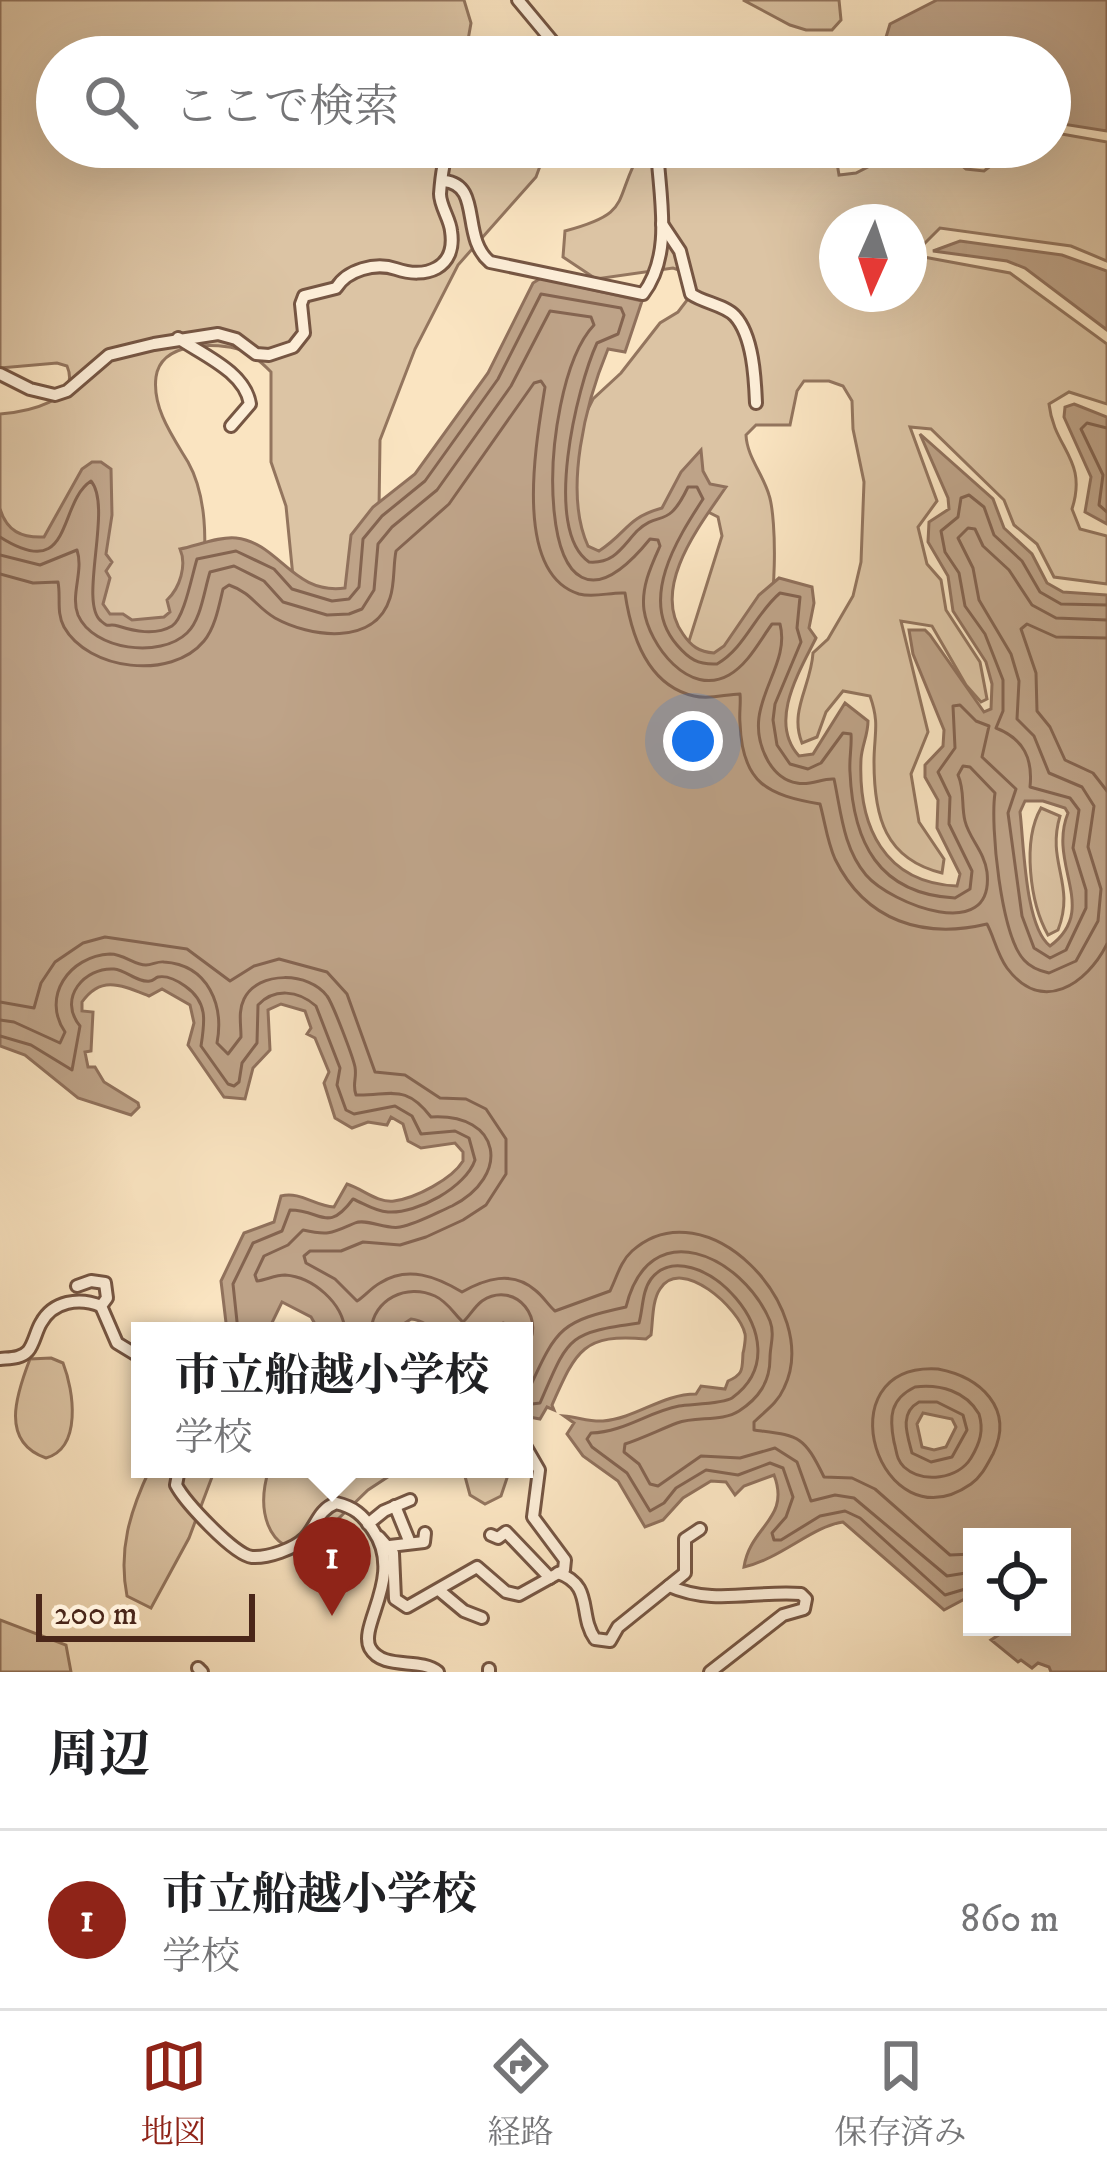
<!DOCTYPE html>
<html lang="ja">
<head>
<meta charset="utf-8">
<style>
  body { margin:0; font-family:"IM FELL DW Pica","Noto Serif JP",serif; background:#f2f2f2; color:#202124 }
  .controls { position:absolute; right:36px; bottom:36px; display:grid; overflow:hidden; border-radius:0px; box-shadow:0 12px 48px #0002 }
  .controls button { width:108px; height:108px; display:grid; place-items:center; padding:0; border:0; border-bottom:3px solid #e0e0e0; background:#fff; color:#202124; font:60px sans-serif }
  .compass { position:absolute; left:819px; top:204px; width:108px; height:108px; border-radius:50%; background:#fff; box-shadow:0 12px 48px #0002; rotate:183deg }
  .scale { position:absolute; left:36px; bottom:30px; width:219px; box-sizing:border-box; padding-left:12px; border:6px solid #4a2619; border-top:0; font-size:33px; line-height:42px; white-space:nowrap; color:#4a2619; -webkit-text-stroke:9px #fcedd7; paint-order:stroke }
  .you { position:absolute; left:693px; top:741px; width:42px; height:42px; margin:-30px; border:9px solid #fff; border-radius:50%; background:#1a73e8; box-shadow:0 0 0 18px #1a73e833 }
  .badge { display:grid; place-items:center; width:78px; height:78px; border-radius:50%; background:#8f2418; color:#fff; font-size:39px; font-weight:700 }
  .pin { position:absolute; translate:-50% -99px; filter:drop-shadow(0 3px 6px #0008) }
  .pin::after { content:''; position:absolute; top:63px; width:42px; height:36px; background:inherit; clip-path:polygon(0 0,100% 0,50% 100%) }
  .popup { position:absolute; left:131px; top:1322px; width:402px; height:156px; box-sizing:border-box; display:grid; place-content:center; border-radius:0px; background:#fff; filter:drop-shadow(0 3px 9px #0005); font-size:39px; white-space:nowrap; color:#757577 }
  .popup b { font-size:45px; color:#202124 }
  .popup::after { content:''; position:absolute; left:50%; top:100%; margin-left:-24px; border:24px solid transparent; border-top-color:#fff }
  .list { margin:0; padding:0; list-style:none }
  h2 { display:flex; justify-content:space-between; align-items:center; height:156px; margin:0; padding:0 48px; font-size:51px }
  h2 small { font-size:39px; font-weight:400; color:#757577 }
  .list li { display:grid; grid-template-columns:78px 1fr auto; gap:36px; align-items:center; box-sizing:border-box; height:180px; padding:0 48px; border-top:3px solid #e0e0e0 }
  .list b { display:block; font-size:45px; white-space:nowrap }
  .list p { margin:0; font-size:39px; white-space:nowrap; color:#757577 }
  .list em { font-size:39px; font-style:normal; color:#757577 }
  .icon { flex:none; width:66px; height:66px; fill:none; stroke:currentColor; stroke-width:2; stroke-linecap:round; stroke-linejoin:round }
  .map { position:relative; flex:none; width:1107px; height:1672px; overflow:hidden }
  .search { position:absolute; background:#fff; box-shadow:0 12px 48px #0002; left:36px; right:36px; top:36px; height:132px; display:flex; align-items:center; gap:30px; box-sizing:border-box; padding:0 42px; border-radius:66px; color:#757577; font-size:45px }
  .sheet { height:336px; background:#fff }
  nav { display:flex; justify-content:space-around; align-items:center; box-sizing:border-box; height:168px; border-top:3px solid #e0e0e0; background:#fff; font-size:33px; color:#757577 }
  nav a { display:grid; justify-items:center; gap:6px }
  nav .on { color:#8f2418 }
  .map>svg:first-child { display:block }
  .green { fill:#dcc4a4; stroke:#93755e; stroke-width:3; fill-rule:evenodd }
  .water { fill:#bea388; stroke:#90715c; stroke-width:3; fill-rule:evenodd }
  .lines { fill:none; stroke-linecap:round; stroke-linejoin:round }
  .shore { stroke:#846450; stroke-width:3 }
  .minor-casing { stroke:#765643; stroke-width:16 }
  .minor { stroke:#fcedd7; stroke-width:10 }
</style>
</head>
<body>
<div class="map">
<svg width="1107" height="1672" viewBox="0 0 1107 1672">
  <rect width="100%" height="100%" fill="#fae4c1"/>
  <filter id="stains"><feTurbulence type="fractalNoise" baseFrequency=".00167" numOctaves="4"/><feColorMatrix values="0 0 0 0 .2 0 0 0 0 .09 0 0 0 0 .02 0 0 0 .5 -.17"/></filter>
  <radialGradient id="worn" r=".72"><stop offset=".6" stop-color="#630" stop-opacity="0"/><stop offset="1" stop-color="#630" stop-opacity=".3"/></radialGradient>
  <!-- green -->
  <g class="green">
    <path d="M 0,0 L 464,0 L 471,23 L 465,57 L 57,57 L 57,147 L 547,147 L 536,177 L 458,265 L 415,349 L 380,440 L 379,510 L 336,619 L 294,587 L 286,506 L 271,462 L 271,372 C 263,364 253,354 242,350 C 216,342 161,341 156,377 C 152,408 173,437 188,462 C 206,494 208,543 201,579 C 197,601 178,625 167,645 L 0,562 L 0,414 C 26,412 82,401 67,366 L 57,363 L 0,368 Z"/>
    <path d="M 743,0 L 839,0 L 841,20 L 832,30 L 806,30 L 790,25 Z"/>
    <path d="M 1056,133 L 1107,142 L 1107,261 L 1071,246 L 940,228 L 913,255 L 1010,273 L 1107,344 L 1107,404 L 1069,392 L 1049,404 C 1054,449 1088,459 1072,509 L 1080,529 L 1107,536 L 1107,584 L 1054,577 L 1037,544 L 1014,525 L 1004,500 L 931,429 L 910,427 L 937,501 L 918,527 L 927,564 L 941,580 L 946,610 L 980,662 L 987,699 L 981,702 L 966,685 L 932,626 L 901,621 L 928,732 L 911,774 L 919,822 L 944,859 L 942,873 C 885,859 874,817 874,762 C 874,734 880,724 870,696 L 843,691 L 826,712 L 817,737 L 802,743 C 789,711 811,686 813,653 L 828,639 L 853,596 L 861,562 L 864,482 L 853,429 L 852,401 L 843,386 L 829,381 L 804,381 L 797,391 L 790,425 L 756,425 L 746,435 C 747,457 763,474 769,495 C 777,519 777,613 763,632 C 751,649 730,663 715,677 L 684,657 L 722,536 L 718,517 L 708,512 L 574,590 L 577,431 L 593,399 L 621,373 L 660,323 L 678,312 L 688,299 L 682,271 L 673,268 L 596,279 L 563,257 L 565,231 C 636,212 611,201 643,147 L 846,147 L 837,163 L 839,175 L 856,173 L 901,150 L 940,147 L 966,169 L 984,171 L 1016,147 L 1050,147 L 1050,135 ZM 837,222 L 909,222 L 909,294 L 837,294 Z"/>
    <path d="M 1041,808 L 1060,816 C 1046,863 1076,884 1058,930 L 1048,935 C 1030,903 1022,841 1041,808 Z"/>
    <path d="M 51,1358 L 63,1363 C 74,1391 82,1448 46,1458 C 0,1442 16,1395 30,1359 Z"/>
    <path d="M 150,1469 L 215,1469 L 189,1538 L 151,1608 L 127,1596 C 118,1550 130,1511 150,1469 Z"/>
    <path d="M 269,1469 L 400,1469 L 368,1490 L 335,1522 L 312,1552 C 264,1552 257,1507 269,1469 Z"/>
    <path d="M 463,1469 L 510,1469 L 501,1496 L 485,1504 L 470,1495 Z"/>
    <path d="M 0,1620 L 66,1645 L 71,1672 L 0,1672 Z"/>
  </g>
  <!-- water -->
  <g class="water">
    <path d="M 937,0 L 1107,0 L 1107,131 L 1050,122 L 1050,57 L 880,57 L 890,24 Z"/>
    <path d="M 960,241 L 1062,255 L 1107,271 L 1107,330 L 1025,268 L 1007,261 L 933,251 Z"/>
    <path d="M 541,278 L 642,301 L 625,352 L 608,349 C 586,402 563,491 588,546 L 599,551 C 628,532 626,518 662,508 L 681,472 L 701,450 L 703,471 L 710,484 L 726,487 C 700,525 650,588 683,634 C 691,646 699,652 714,653 L 724,646 L 759,595 L 779,578 L 812,587 L 814,603 L 809,628 L 816,638 C 799,672 768,722 799,756 L 813,754 L 845,703 L 868,721 C 868,735 862,745 861,759 C 858,826 884,883 957,886 L 960,874 L 937,828 L 938,800 L 925,777 L 925,765 L 943,746 L 944,730 L 913,654 L 909,630 L 925,630 L 930,635 L 984,712 L 991,709 L 992,684 L 986,662 L 953,611 L 948,576 L 928,542 L 929,522 L 949,509 L 948,498 L 920,434 L 993,499 L 1004,528 L 1032,554 L 1047,583 L 1063,592 L 1107,595 L 1107,1672 L 1051,1672 L 1049,1667 L 1038,1663 L 1032,1668 L 1021,1660 L 1018,1662 L 991,1640 L 1011,1627 L 1062,1627 L 1062,1537 L 972,1537 L 972,1595 L 944,1610 L 843,1522 C 813,1526 780,1559 744,1567 C 750,1526 791,1519 774,1475 L 744,1486 L 735,1495 L 726,1482 L 711,1481 L 683,1498 L 663,1520 L 645,1527 L 618,1481 L 583,1456 L 567,1434 L 574,1423 L 564,1416 C 577,1417 590,1422 603,1421 C 637,1418 662,1394 696,1394 L 701,1386 L 725,1389 L 728,1381 C 744,1374 742,1369 743,1353 C 744,1350 746,1337 745,1334 C 740,1309 681,1255 660,1289 C 652,1301 653,1320 651,1335 L 646,1339 C 583,1333 576,1351 552,1405 L 554,1410 L 547,1407 L 540,1419 L 524,1416 L 524,1331 L 507,1331 L 508,1325 L 503,1323 C 487,1330 461,1336 440,1331 C 429,1328 424,1320 411,1319 L 393,1331 L 319,1331 L 311,1317 L 282,1302 L 268,1331 L 227,1331 L 221,1281 L 244,1233 L 274,1222 L 281,1196 C 300,1191 315,1206 334,1207 L 347,1184 C 363,1189 377,1203 394,1201 C 416,1198 452,1179 463,1161 L 463,1152 L 455,1143 L 421,1148 L 408,1141 L 403,1124 L 391,1117 L 387,1125 L 368,1122 L 352,1128 L 335,1118 L 324,1083 L 329,1072 L 315,1038 L 307,1034 L 311,1028 L 305,1011 L 281,1004 L 268,1010 L 270,1050 L 253,1068 L 245,1099 L 224,1097 L 188,1045 L 194,1023 L 190,1005 L 162,989 L 149,996 C 121,985 101,975 82,1002 L 82,1011 L 93,1012 L 91,1051 L 85,1052 L 88,1067 L 95,1067 L 104,1082 L 138,1103 L 139,1107 L 131,1115 L 78,1098 L 25,1055 L 0,1046 L 0,509 C 7,531 21,538 44,537 L 82,469 L 92,462 L 101,462 L 111,469 L 112,515 L 106,554 L 112,562 L 106,571 L 110,578 L 103,604 L 110,614 L 123,614 L 132,620 L 164,617 L 170,612 L 167,600 C 180,588 187,565 180,549 C 196,546 220,536 236,538 C 280,543 292,595 345,588 L 351,535 L 373,507 L 415,474 L 488,373 L 533,283 ZM 1025,801 L 1043,801 L 1065,808 L 1068,813 C 1047,865 1100,909 1050,946 C 1025,927 1024,845 1020,812 ZM 923,1413 L 952,1419 L 956,1427 L 946,1447 L 934,1450 L 922,1447 L 917,1424 Z"/>
    <path d="M 1074,404 L 1107,417 L 1107,524 L 1085,512 L 1091,477 L 1064,417 L 1065,407 Z"/>
  </g>
  <g class="lines">
    <!-- shore -->
    <g class="shore">
      <path d="M 1107,428 L 1087,423 L 1081,429 L 1103,475 L 1099,505 L 1107,512"/>
      <path d="M 0,537 C 74,584 57,503 91,481 C 113,507 78,602 101,621 C 110,629 107,623 118,626 C 134,631 155,636 172,626 C 184,619 192,575 197,559 L 236,551 L 274,569 L 292,589 L 332,601 L 349,599 L 359,587 L 363,539 L 382,516 L 425,481 L 498,379 L 541,294 L 621,308 L 624,315 L 618,334 L 597,343 C 577,386 542,530 589,562 C 614,564 622,547 637,531 C 660,509 667,531 688,487 L 697,487 L 703,499 C 677,539 638,600 677,645 C 689,659 698,665 717,664 C 745,648 755,614 780,593 L 800,597 L 797,628 L 801,642 L 775,704 L 773,720 L 777,745 L 790,764 L 808,769 L 821,763 L 843,733 L 851,734 C 852,746 849,759 850,772 C 853,842 878,894 955,898 L 970,889 L 972,871 L 949,824 L 950,797 L 938,772 L 955,748 L 953,706 L 960,705 L 976,721 L 989,726 L 982,757 L 1016,789 L 1008,813 L 1022,916 L 1034,948 L 1050,958 L 1066,950 L 1086,908 L 1086,890 L 1073,848 L 1079,810 L 1070,798 L 1030,787 C 1033,759 1024,739 996,728 L 1003,711 L 1003,680 L 985,634 L 965,606 L 959,573 L 945,552 L 941,531 L 958,517 L 961,498 L 969,495 L 984,507 L 994,535 L 1022,561 L 1040,592 L 1061,604 L 1107,605"/>
      <path d="M 0,555 L 40,565 L 77,550 C 84,571 70,595 78,615 C 93,650 160,659 187,633 C 201,620 204,591 210,572 L 234,566 L 264,581 L 283,602 L 327,615 L 349,614 L 362,609 L 374,590 L 378,544 L 392,527 L 437,490 L 511,386 L 550,311 L 591,317 L 594,325 C 534,388 529,688 650,539 L 658,540 L 660,546 C 651,566 641,587 644,610 C 649,645 689,698 729,675 C 748,664 759,642 772,624 L 780,624 C 792,670 737,706 768,761 C 775,773 784,781 797,783 C 811,786 822,778 834,779 C 841,811 843,848 866,875 C 891,904 995,945 987,872 C 985,853 969,838 965,821 C 961,805 965,791 958,775 L 963,766 L 970,767 L 995,793 C 990,826 1001,935 1024,960 C 1031,968 1040,971 1049,973 L 1076,961 L 1098,921 L 1101,889 L 1088,847 L 1094,806 L 1082,787 L 1049,773 L 1034,736 L 1017,719 L 1019,681 L 1011,654 L 979,600 L 973,568 L 958,538 L 968,528 L 975,529 L 983,546 L 1009,570 L 1032,605 L 1056,618 L 1107,620"/>
      <path d="M 0,574 L 33,583 L 58,582 C 61,597 56,612 64,627 C 88,670 171,681 204,641 C 215,628 219,606 223,589 L 229,585 C 252,593 256,607 275,618 C 309,637 375,647 390,598 C 395,583 393,566 396,551 L 449,504 L 534,383 L 541,381 L 545,387 C 537,438 511,573 579,594 C 595,598 610,592 625,593 C 631,634 646,685 694,696 C 710,700 726,694 740,694 C 741,704 739,713 740,723 C 742,784 768,795 820,804 C 825,822 827,841 835,859 C 866,922 924,939 987,924 C 994,937 997,954 1007,968 C 1042,1015 1087,984 1107,944"/>
      <path d="M 1107,638 L 1056,637 L 1027,624 L 1021,629 L 1036,673 L 1037,711 L 1050,727 L 1065,760 L 1093,773 L 1107,791"/>
      <path d="M 0,1002 L 34,1008 L 41,983 L 55,962 L 83,943 L 105,937 L 187,949 L 230,981 L 254,966 L 279,959 L 327,972 L 347,994 L 375,1072 L 405,1075 L 440,1098 L 466,1099 L 486,1109 L 506,1139 L 506,1174 L 486,1205 L 463,1220 L 426,1237 L 400,1245 L 363,1242 L 341,1251 L 310,1251 L 304,1256 L 306,1263 L 335,1279 L 357,1301 C 365,1296 371,1288 380,1283 C 408,1265 437,1277 462,1292 C 485,1279 512,1270 535,1290 C 543,1296 548,1305 555,1311 L 610,1291 C 617,1277 620,1262 632,1251 C 706,1185 823,1308 784,1388 C 777,1404 765,1411 754,1422 L 754,1430 C 799,1436 803,1434 824,1477 L 852,1478 L 875,1489 L 950,1555 L 972,1554"/>
      <path d="M 0,1020 L 14,1022 L 60,1043 L 65,1032 C 41,997 69,956 110,954 C 124,954 134,965 146,965 C 152,965 158,961 164,962 C 209,965 224,1006 217,1043 L 228,1054 L 241,1037 C 241,1024 238,1011 244,999 C 258,970 310,972 327,996 C 333,1004 353,1057 355,1067 C 357,1079 352,1084 356,1095 C 391,1096 405,1083 431,1117 C 502,1113 511,1176 452,1206 C 436,1213 417,1224 400,1227 C 386,1230 366,1218 355,1223 C 332,1233 329,1236 303,1230 L 288,1245 L 264,1256 L 255,1275 L 257,1281 C 266,1280 275,1275 285,1275 C 313,1277 343,1303 345,1331"/>
      <path d="M 0,1036 L 31,1045 L 72,1070 L 80,1026 C 57,998 85,967 114,969 C 126,970 138,983 150,981 C 153,981 155,978 158,977 C 168,975 178,981 185,986 C 208,1002 205,1021 201,1046 L 228,1084 L 234,1086 L 239,1082 L 242,1063 L 257,1043 L 258,1005 C 274,988 298,990 316,1006 L 340,1068 L 337,1085 L 346,1110 L 354,1114 L 395,1106 L 412,1116 L 421,1134 L 455,1131 L 469,1138 L 475,1160 C 466,1187 417,1214 388,1212 C 374,1211 365,1204 353,1199 C 327,1234 322,1210 290,1210 L 282,1231 L 253,1243 L 233,1284 L 238,1331"/>
      <path d="M 371,1331 C 373,1299 407,1283 435,1296 C 448,1302 454,1314 463,1322 C 469,1317 474,1307 482,1301 C 516,1279 549,1321 524,1351"/>
      <path d="M 938,1369 C 980,1377 1015,1408 993,1454 C 987,1465 982,1476 971,1484 C 879,1548 821,1362 938,1369 Z"/>
      <path d="M 915,1387 C 940,1384 966,1391 979,1414 C 984,1430 980,1443 971,1458 C 958,1479 923,1484 904,1467 C 896,1459 897,1452 894,1442 C 889,1417 890,1399 915,1387 Z"/>
      <path d="M 524,1390 L 530,1387 C 557,1327 562,1321 626,1307 C 649,1212 742,1255 770,1321 C 775,1334 770,1346 770,1358 C 770,1382 759,1398 739,1411 C 722,1422 696,1416 677,1423 C 659,1430 643,1438 625,1444 L 624,1452 L 639,1464 L 650,1484 L 658,1486 L 701,1456 L 740,1458 L 775,1448 L 797,1462 L 811,1501 L 835,1495 L 854,1498 L 947,1576 L 972,1572"/>
      <path d="M 919,1402 L 937,1402 L 963,1415 L 967,1430 L 952,1457 L 931,1462 L 912,1453 C 907,1434 899,1413 919,1402 Z"/>
      <path d="M 524,1405 L 540,1403 C 569,1336 567,1333 639,1323 C 643,1309 642,1291 651,1279 C 691,1227 810,1342 732,1398 C 723,1404 691,1404 679,1406 C 648,1412 624,1432 591,1433 L 587,1439 L 592,1447 L 627,1473 L 650,1511 L 664,1503 L 676,1488 L 706,1470 L 738,1475 L 770,1463 L 783,1468 L 793,1497 L 786,1517 L 772,1533 L 774,1540 L 781,1540 L 820,1516 L 845,1511 L 860,1518 L 945,1595 L 972,1587"/>
    </g>
    <defs>
      <g id="minor">
        <path d="M 518,0 L 553,42 L 559,57"/>
        <path d="M 444,181 C 483,185 460,237 490,262 L 643,294 C 674,253 659,196 657,147"/>
        <path d="M 662,224 L 680,251 L 691,294 C 704,303 725,305 735,316 C 753,336 755,378 756,403"/>
        <path d="M 178,338 C 203,355 245,372 250,404 L 231,426"/>
        <path d="M 0,374 L 30,389 L 55,395 L 67,391 L 109,355 L 154,344 L 218,334 L 236,339 L 256,354 L 269,355 L 293,347 L 304,333 L 301,304 L 304,296 L 336,288 C 347,270 375,262 396,269 C 425,279 457,269 451,231 C 450,219 440,206 440,194 C 441,180 443,160 449,147"/>
        <path d="M 77,1286 L 91,1281 L 105,1283 L 107,1298 L 101,1306 L 117,1343 L 140,1357"/>
        <path d="M 0,1359 C 9,1358 21,1359 28,1351 C 34,1344 36,1331 41,1323 C 53,1301 79,1297 101,1306"/>
        <path d="M 179,1469 L 176,1485 C 185,1502 234,1555 252,1557 C 268,1558 294,1549 305,1538 C 317,1525 318,1510 336,1503 C 354,1507 363,1515 373,1530 C 405,1576 358,1625 370,1648 C 383,1671 420,1657 438,1672"/>
        <path d="M 395,1506 L 410,1543"/>
        <path d="M 368,1524 L 384,1511 L 410,1500"/>
        <path d="M 491,1535 L 498,1538 L 506,1532 L 550,1578"/>
        <path d="M 379,1537 L 393,1553 L 395,1599 L 407,1607 L 477,1567 L 506,1592 L 519,1595 L 564,1570 L 565,1560 L 533,1517 L 539,1470 L 524,1444"/>
        <path d="M 390,1546 L 424,1542 L 425,1533"/>
        <path d="M 558,1573 C 594,1585 578,1615 595,1639 L 610,1641 L 618,1627 L 685,1573 L 685,1539 L 700,1529"/>
        <path d="M 669,1586 C 714,1606 756,1590 801,1594 L 806,1599 L 804,1609 L 783,1615 L 710,1672"/>
        <path d="M 440,1591 L 464,1611 L 482,1618"/>
        <path d="M 198,1668 L 202,1672"/>
        <path d="M 489,1669 L 489,1672"/>
      </g>
    </defs>
    <!-- minor casing -->
    <use href="#minor" class="minor-casing"/>
    <!-- minor -->
    <use href="#minor" class="minor"/>
  </g>
  <rect width="100%" height="100%" filter="url(#stains)"/>
  <rect width="100%" height="100%" fill="url(#worn)"/>
</svg>
<div class="controls">
<button><svg class="icon" aria-label="locate" viewBox="0 0 24 24"><circle cx="12" cy="12" r="6"/><path d="M12 2v4M12 18v4M2 12h4M18 12h4"/></svg></button>
</div>
<svg class="compass" viewBox="-18 -18 36 36"><path d="M0-13l5 13h-10z" fill="#e53935"/><path d="M0 13l5-13h-10z" fill="#757577"/></svg>
<div class="scale">200 m</div>
<div class="you"></div>
<div class="pin badge" style="left:332px;top:1616px">1</div>
<div class="popup"><b>市立船越小学校</b>学校</div>
<div class="search"><svg class="icon" aria-label="search" viewBox="0 0 24 24"><circle cx="10" cy="10" r="6"/><path d="M15 15l6 6"/></svg>ここで検索</div>
</div>
<section class="sheet">
<h2>周辺<small></small></h2>
<ul class="list">
<li><span class="badge">1</span><div><b>市立船越小学校</b><p>学校</p></div><em>860 m</em></li>
</ul>
</section>
<nav>
<a class="on"><svg class="icon" aria-label="map" viewBox="0 0 24 24"><path d="M3 6l6-2 6 2 6-2v14l-6 2-6-2-6 2zM9 4v14M15 6v14"/></svg>地図</a>
<a><svg class="icon" aria-label="directions" viewBox="0 0 24 24"><path d="M12 3l9 9-9 9-9-9zM9 14v-3h6M13 9l2 2-2 2"/></svg>経路</a>
<a><svg class="icon" aria-label="saved" viewBox="0 0 24 24"><path d="M7 4h10v16l-5-4-5 4z"/></svg>保存済み</a>
</nav>
</body>
</html>
